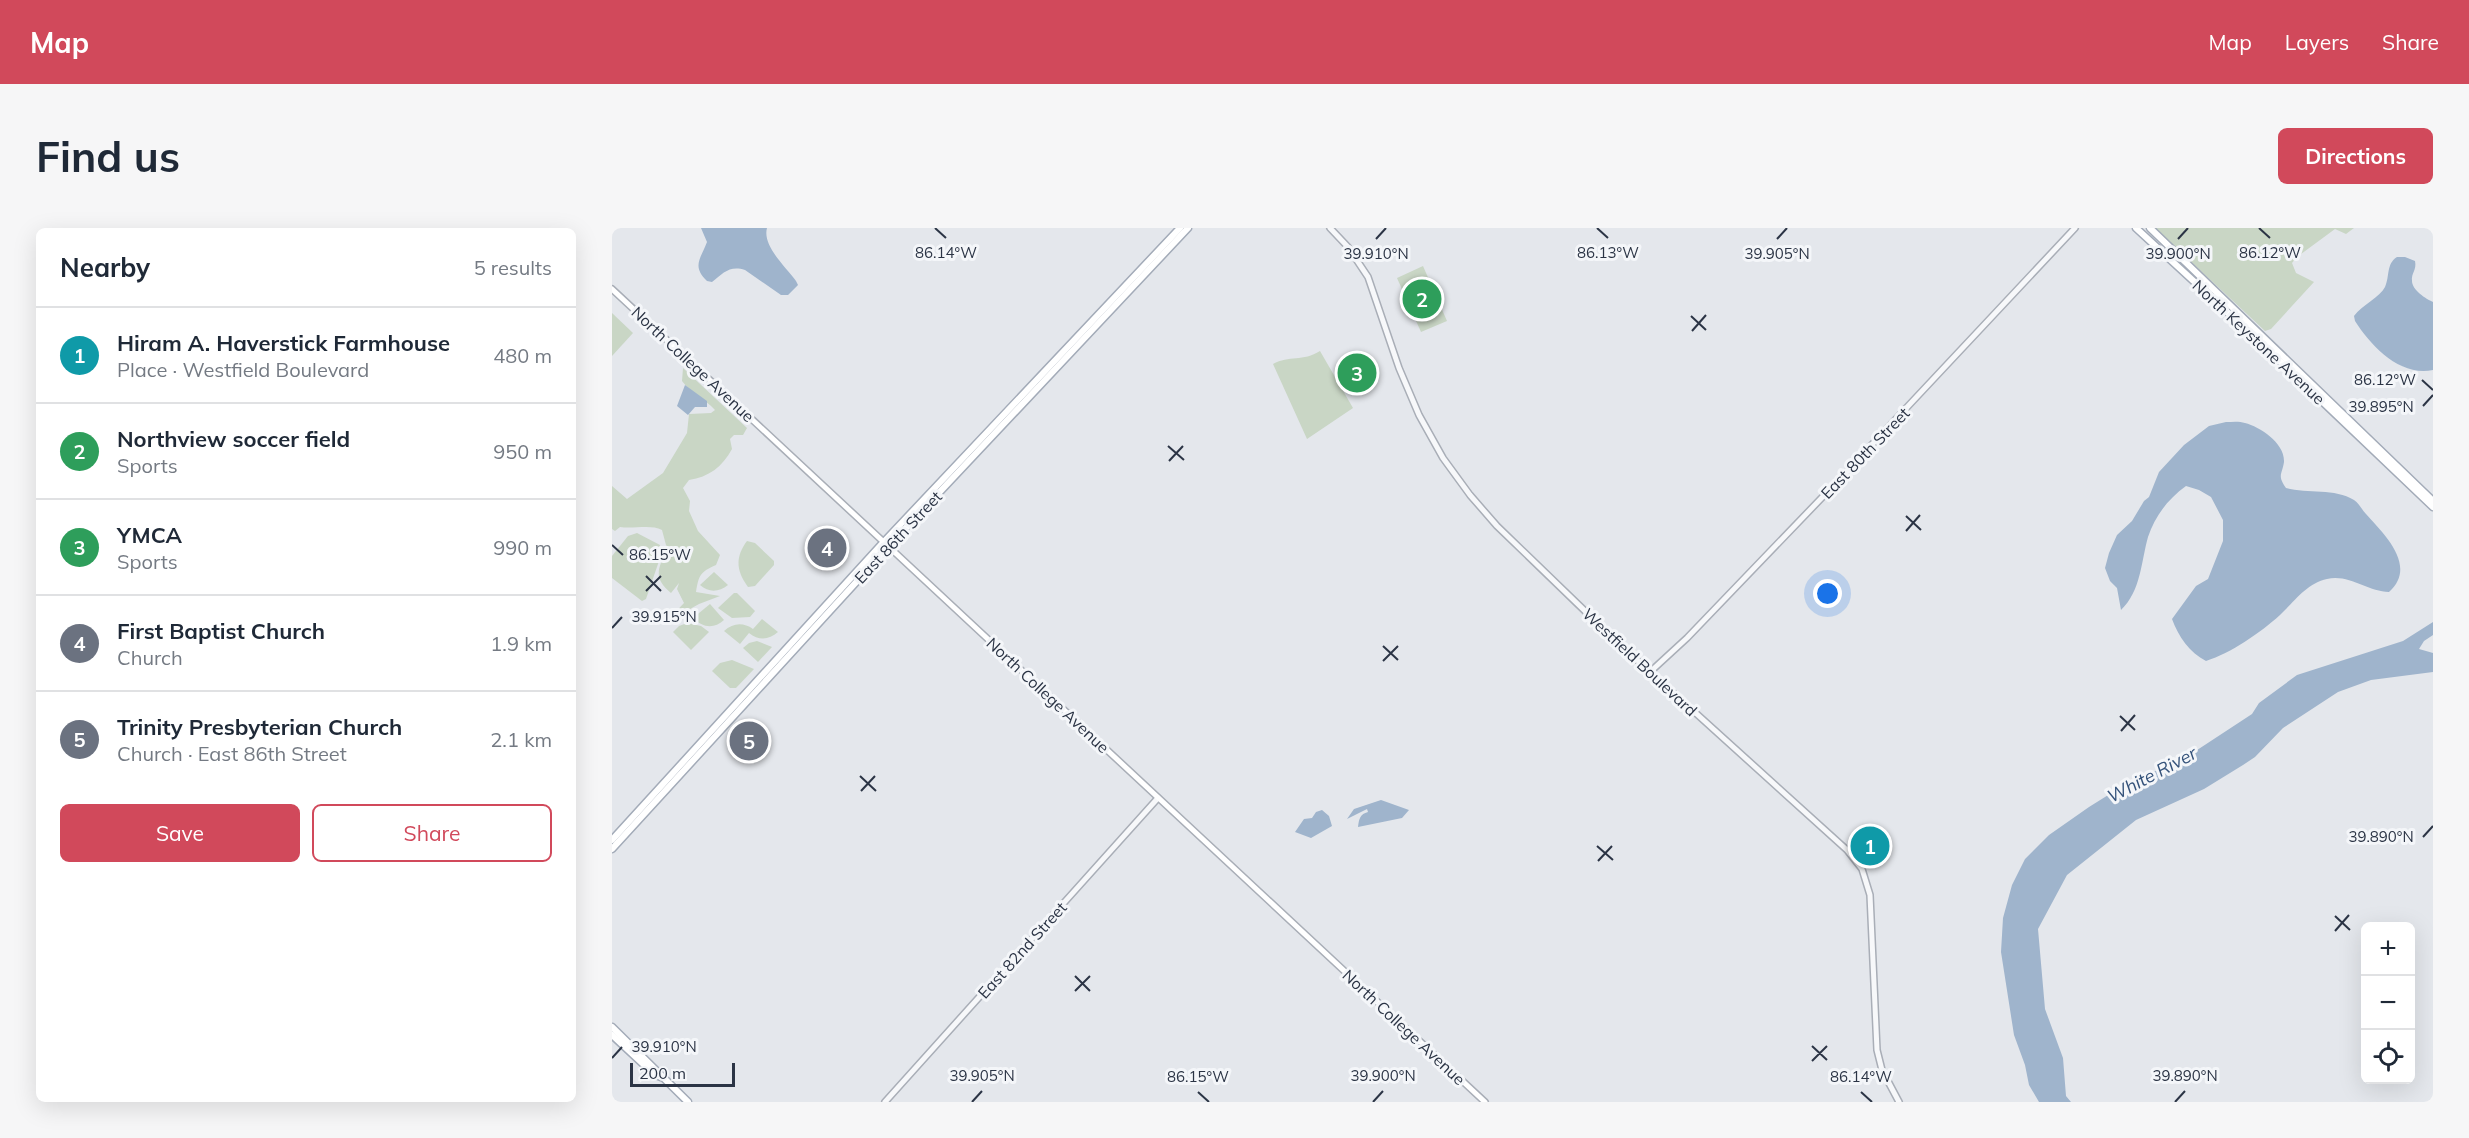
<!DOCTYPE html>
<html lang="en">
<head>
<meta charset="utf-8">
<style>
  body { margin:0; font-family:Mulish,sans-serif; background:#f6f6f7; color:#1f2937 }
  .controls { position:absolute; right:18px; bottom:18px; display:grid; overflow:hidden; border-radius:9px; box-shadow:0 6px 24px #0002 }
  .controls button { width:54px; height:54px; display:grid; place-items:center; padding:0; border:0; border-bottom:2px solid #e0e1e3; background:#fff; color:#1f2937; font:30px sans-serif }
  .scale { position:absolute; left:18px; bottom:15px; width:105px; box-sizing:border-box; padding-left:6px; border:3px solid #2b3445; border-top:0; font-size:16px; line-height:21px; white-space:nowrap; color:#2b3445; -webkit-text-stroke:4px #f4f6f9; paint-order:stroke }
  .you { position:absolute; left:1216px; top:366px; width:21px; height:21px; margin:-15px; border:4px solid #fff; border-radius:50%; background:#1a73e8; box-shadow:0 0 0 9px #1a73e833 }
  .badge { display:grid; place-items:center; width:39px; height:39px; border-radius:50%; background:#d1495b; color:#fff; font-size:20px; font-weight:700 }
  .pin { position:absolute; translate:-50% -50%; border:3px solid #fff; box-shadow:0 2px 6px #0006 }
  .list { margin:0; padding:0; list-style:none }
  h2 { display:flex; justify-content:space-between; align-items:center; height:78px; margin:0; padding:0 24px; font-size:26px }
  h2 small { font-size:20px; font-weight:400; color:#747a83 }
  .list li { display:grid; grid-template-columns:39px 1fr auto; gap:18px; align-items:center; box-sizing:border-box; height:96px; padding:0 24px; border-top:2px solid #e0e1e3 }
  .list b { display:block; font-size:22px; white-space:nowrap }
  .list p { margin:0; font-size:20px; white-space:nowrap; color:#747a83 }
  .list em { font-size:20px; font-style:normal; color:#747a83 }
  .actions { display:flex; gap:12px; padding:18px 24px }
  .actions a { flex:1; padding:14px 0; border:2px solid #d1495b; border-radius:9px; text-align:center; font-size:21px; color:#d1495b }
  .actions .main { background:#d1495b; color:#fff }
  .icon { flex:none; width:33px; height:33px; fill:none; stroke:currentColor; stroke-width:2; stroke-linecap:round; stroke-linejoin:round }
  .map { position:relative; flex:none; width:1821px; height:874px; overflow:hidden; border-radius:9px }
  header { display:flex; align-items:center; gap:36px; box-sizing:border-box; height:84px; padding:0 30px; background:#d1495b; color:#fff }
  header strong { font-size:28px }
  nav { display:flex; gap:33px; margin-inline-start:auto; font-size:21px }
  .intro { display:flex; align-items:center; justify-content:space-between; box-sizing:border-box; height:144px; padding:0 36px }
  h1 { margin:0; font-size:42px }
  .button { padding:15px 27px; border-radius:9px; background:#d1495b; color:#fff; font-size:21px; font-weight:700 }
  main { display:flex; gap:36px; padding:0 36px }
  aside { flex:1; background:#fff; border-radius:9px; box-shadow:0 6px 24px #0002 }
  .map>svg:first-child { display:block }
  .green { fill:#c9d6c5 }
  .water { fill:#9fb4cc }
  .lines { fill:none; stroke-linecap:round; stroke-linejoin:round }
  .tertiary-casing { stroke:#a9aeb7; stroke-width:8 }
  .secondary-casing { stroke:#a9aeb7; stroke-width:8 }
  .primary-casing { stroke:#a3abb8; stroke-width:9 }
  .tertiary { stroke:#f7f8fa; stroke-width:5 }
  .secondary { stroke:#fff; stroke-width:5 }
  .primary { stroke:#fff; stroke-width:6 }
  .ticks { fill:none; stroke:#2b3445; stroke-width:2 }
  .labels { text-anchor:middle; stroke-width:6; stroke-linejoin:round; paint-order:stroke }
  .street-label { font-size:16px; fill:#2b3445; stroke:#f4f6f9 }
  .water-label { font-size:18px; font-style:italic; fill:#34527a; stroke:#f4f6f9 }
  .ticks-label { font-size:15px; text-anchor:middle; fill:#2b3445; stroke:#f4f6f9; stroke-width:6; stroke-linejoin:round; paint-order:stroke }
</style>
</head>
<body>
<header>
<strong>Map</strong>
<nav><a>Map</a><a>Layers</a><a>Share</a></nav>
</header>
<div class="intro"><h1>Find us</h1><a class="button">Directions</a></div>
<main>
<aside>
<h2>Nearby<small>5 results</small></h2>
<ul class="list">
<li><span class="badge" style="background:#0f9aa8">1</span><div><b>Hiram A. Haverstick Farmhouse</b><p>Place · Westfield Boulevard</p></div><em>480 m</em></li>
<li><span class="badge" style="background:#2e9e5b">2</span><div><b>Northview soccer field</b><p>Sports</p></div><em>950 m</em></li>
<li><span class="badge" style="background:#2e9e5b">3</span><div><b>YMCA</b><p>Sports</p></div><em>990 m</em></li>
<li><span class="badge" style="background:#6b7280">4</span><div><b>First Baptist Church</b><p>Church</p></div><em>1.9 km</em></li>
<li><span class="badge" style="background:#6b7280">5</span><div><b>Trinity Presbyterian Church</b><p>Church · East 86th Street</p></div><em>2.1 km</em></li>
</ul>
<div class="actions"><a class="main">Save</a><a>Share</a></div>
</aside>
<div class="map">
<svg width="1821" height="874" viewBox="0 0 1821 874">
  <rect width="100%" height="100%" fill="#e4e7ec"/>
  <!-- green -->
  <g class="green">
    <path d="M 1543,0 L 1742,0 L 1734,6 L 1723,1 L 1685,29 L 1680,35 L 1684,45 L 1702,54 L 1659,101 L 1653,103 Z"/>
    <path d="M 811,38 L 835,93 L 809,104 L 785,50 Z"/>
    <path d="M 0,85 L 21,105 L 0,128 Z"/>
    <path d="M 708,123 L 741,180 L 695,211 L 661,136 C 677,127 691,134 708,123 Z"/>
    <path d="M 71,140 L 135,200 L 131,207 L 122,207 L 118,211 L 120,221 C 110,239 97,249 77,252 L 71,260 L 78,273 L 77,283 L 86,303 L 108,327 L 104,337 C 88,344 87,347 84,364 L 108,368 L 87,376 L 53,395 L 72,375 L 65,361 L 67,355 L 59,365 C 42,351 45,342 54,324 L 59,328 L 61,326 L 54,317 L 50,302 C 39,296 22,301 8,299 L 3,303 L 0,301 L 0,258 L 15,271 L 51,245 L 75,205 L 77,186 L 99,185 L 103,182 C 93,171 79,165 70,153 Z"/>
    <path d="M 25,305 L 48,317 L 47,333 L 34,371 L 30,373 L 0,350 L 0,328 L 16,308 Z"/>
    <path d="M 135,313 L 143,315 L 162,333 L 162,337 L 143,358 L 136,359 C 124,343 123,329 135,313 Z"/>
    <path d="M 102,344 L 116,357 C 107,364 97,365 88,357 Z"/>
    <path d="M 122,365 L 125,365 L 143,383 L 138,389 L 120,390 L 106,380 Z"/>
    <path d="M 98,376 L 112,392 C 102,401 91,400 81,390 Z"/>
    <path d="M 150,391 L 166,404 C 157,412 147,413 137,405 L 128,416 L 112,403 C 121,395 131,394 141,401 Z"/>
    <path d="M 75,395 L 89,398 L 97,404 L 79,422 L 61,404 L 67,398 Z"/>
    <path d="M 145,413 L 160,419 L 146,434 L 131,420 L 137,415 Z"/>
    <path d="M 120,432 L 142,441 L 124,460 L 118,460 L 100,443 L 108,435 Z"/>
  </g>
  <!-- water -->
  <g class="water">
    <path d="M 89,0 L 155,0 C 150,18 174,39 184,53 L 186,57 L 176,67 L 169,67 L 133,42 C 118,37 111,45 100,54 L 95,53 C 80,38 88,32 95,14 Z"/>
    <path d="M 1785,29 L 1793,29 L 1803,33 C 1805,42 1799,45 1800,53 C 1800,62 1814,71 1821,74 L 1821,142 C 1788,149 1759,118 1743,93 L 1742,88 C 1750,77 1768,69 1773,59 C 1778,48 1774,36 1785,29 Z"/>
    <path d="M 73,157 L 95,173 L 95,179 L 83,179 L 76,187 L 65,178 Z"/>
    <path d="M 1614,194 C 1620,194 1627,193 1633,195 C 1648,199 1673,215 1672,234 C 1670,247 1665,247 1674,260 C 1696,266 1723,260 1742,272 C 1747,275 1750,282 1754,286 C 1772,306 1806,338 1777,364 C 1756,364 1738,346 1715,351 C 1695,355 1682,374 1668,387 C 1648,405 1619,425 1594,433 C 1578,425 1566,408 1560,391 L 1584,358 L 1596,351 L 1611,313 L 1611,292 L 1599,269 L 1587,262 L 1574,258 C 1556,271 1543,288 1536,309 C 1529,334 1529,363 1509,382 L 1505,360 L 1498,353 L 1493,340 L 1497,325 L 1505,307 L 1520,293 L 1532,273 L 1537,269 L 1547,244 L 1572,217 L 1597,198 Z"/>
    <path d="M 1821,394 L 1821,407 L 1812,413 L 1807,421 L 1821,425 L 1821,444 L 1759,452 L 1726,464 L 1671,500 L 1643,529 L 1631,537 L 1592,561 L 1524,592 L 1455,647 L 1426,701 L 1433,781 L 1451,830 L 1454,868 L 1459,874 L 1427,874 L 1417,857 L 1413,837 L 1402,807 L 1389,724 L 1391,690 L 1400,657 L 1413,631 L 1437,607 L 1477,579 L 1509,559 L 1576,528 L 1640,486 L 1647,475 L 1685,447 L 1791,413 Z"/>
    <path d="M 769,572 L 797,582 L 790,590 L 746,599 C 747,591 748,586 756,584 L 755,581 L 735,591 L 742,581 Z"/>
    <path d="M 710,582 L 717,588 L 720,598 L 699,610 L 683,604 L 692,591 L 700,590 L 704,584 Z"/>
  </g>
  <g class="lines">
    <defs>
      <g id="tertiary">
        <path d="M 718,0 L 736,19 L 756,49 L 787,140 L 807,187 L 831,230 L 858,267 L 885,298 L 1003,412 L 1235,622 L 1250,641 L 1258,667 L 1265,822 L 1270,842 L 1287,874"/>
        <path d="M 1038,444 L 1075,410 L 1223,256 L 1463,0"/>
        <path d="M 273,874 L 546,570"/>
      </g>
      <path id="secondary" d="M 0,61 L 873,874"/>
      <g id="primary">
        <path d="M 1524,0 L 1651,117 L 1821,279"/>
        <path d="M 1538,0 L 1821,273"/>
        <path d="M 0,612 L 268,318 L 568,0"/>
        <path d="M 0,621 L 290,304 L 576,0"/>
        <path d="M 0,799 L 76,874"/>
        <path d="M 0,807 L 42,846 L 49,849"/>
      </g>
    </defs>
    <!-- tertiary casing -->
    <use href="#tertiary" class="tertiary-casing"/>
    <!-- secondary casing -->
    <use href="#secondary" class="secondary-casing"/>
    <!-- primary casing -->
    <use href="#primary" class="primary-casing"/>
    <!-- tertiary -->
    <use href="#tertiary" class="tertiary"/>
    <!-- secondary -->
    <use href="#secondary" class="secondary"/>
    <!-- primary -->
    <use href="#primary" class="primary"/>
  </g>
  <!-- ticks -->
  <path class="ticks" d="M 323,0 L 334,10M 985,0 L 996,10M 1647,0 L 1658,10M 764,11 L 774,0M 1165,11 L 1175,0M 1566,11 L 1576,0M 1079,88 L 1094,102M 1080,103 L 1094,87M 1810,152 L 1821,162M 1811,178 L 1821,167M 556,218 L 572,232M 557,233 L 571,218M 1294,288 L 1309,302M 1294,303 L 1308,287M 0,317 L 11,327M 34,348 L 49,363M 34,363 L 49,348M 0,400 L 10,389M 771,418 L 786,432M 771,433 L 786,418M 1508,488 L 1523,502M 1509,503 L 1523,487M 248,548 L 264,563M 249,563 L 263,548M 1811,609 L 1821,598M 985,618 L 1001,632M 986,633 L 1000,618M 1723,688 L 1738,702M 1723,703 L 1737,687M 463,748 L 478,763M 463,763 L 478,748M 1200,818 L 1215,832M 0,830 L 10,819M 1200,833 L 1215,818M 586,864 L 597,874M 1249,864 L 1260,874M 360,874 L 370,863M 761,874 L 771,863M 1563,874 L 1573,863"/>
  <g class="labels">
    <!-- street labels -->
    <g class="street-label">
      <text transform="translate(1647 114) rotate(43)" y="6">North Keystone Avenue</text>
      <text transform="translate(81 136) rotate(43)" y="6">North College Avenue</text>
      <text transform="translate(1253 225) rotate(-46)" y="6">East 80th Street</text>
      <text transform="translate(286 309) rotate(-47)" y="6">East 86th Street</text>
      <text transform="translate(1028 434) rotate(43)" y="6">Westfield Boulevard</text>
      <text transform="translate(436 467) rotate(43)" y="6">North College Avenue</text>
      <text transform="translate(410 722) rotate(-48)" y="6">East 82nd Street</text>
      <text transform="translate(792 799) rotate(43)" y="6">North College Avenue</text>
    </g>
    <!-- water labels -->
    <g class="water-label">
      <text transform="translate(1540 547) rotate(-28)" y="6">White River</text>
    </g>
  </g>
  <g class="ticks-label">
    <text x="1658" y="30">86.12°W</text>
    <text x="334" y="30">86.14°W</text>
    <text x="996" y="30">86.13°W</text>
    <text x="764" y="31">39.910°N</text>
    <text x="1165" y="31">39.905°N</text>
    <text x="1566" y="31">39.900°N</text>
    <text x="1773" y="157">86.12°W</text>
    <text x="1769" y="184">39.895°N</text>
    <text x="48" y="332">86.15°W</text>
    <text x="52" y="394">39.915°N</text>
    <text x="1769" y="614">39.890°N</text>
    <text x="52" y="824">39.910°N</text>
    <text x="370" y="853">39.905°N</text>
    <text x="771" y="853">39.900°N</text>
    <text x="1573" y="853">39.890°N</text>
    <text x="586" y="854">86.15°W</text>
    <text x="1249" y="854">86.14°W</text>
  </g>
</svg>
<div class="controls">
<button>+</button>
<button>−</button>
<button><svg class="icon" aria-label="locate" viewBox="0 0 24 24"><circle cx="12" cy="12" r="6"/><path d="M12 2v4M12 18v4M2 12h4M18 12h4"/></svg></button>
</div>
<div class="scale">200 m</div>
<div class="you"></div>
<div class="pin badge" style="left:1258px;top:618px;background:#0f9aa8">1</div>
<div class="pin badge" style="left:810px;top:71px;background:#2e9e5b">2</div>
<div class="pin badge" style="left:745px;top:145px;background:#2e9e5b">3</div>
<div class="pin badge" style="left:215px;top:320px;background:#6b7280">4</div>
<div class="pin badge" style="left:137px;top:513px;background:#6b7280">5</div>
</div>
</main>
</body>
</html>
